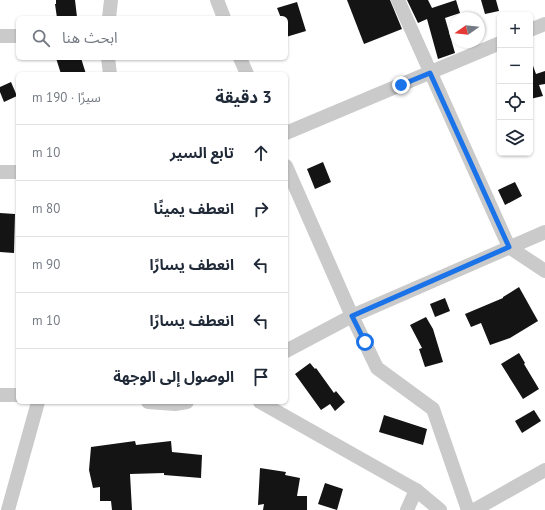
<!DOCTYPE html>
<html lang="ar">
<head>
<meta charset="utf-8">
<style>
  body { margin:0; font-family:"PT Sans","Noto Sans Arabic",sans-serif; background:#f2f2f3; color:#1f2937; direction:rtl }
  .controls { position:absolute; right:12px; top:12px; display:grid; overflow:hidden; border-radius:6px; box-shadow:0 1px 3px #0004 }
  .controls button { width:36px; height:36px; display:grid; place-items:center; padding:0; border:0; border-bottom:1px solid #e0e1e3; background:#fff; color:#1f2937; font:20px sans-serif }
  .compass { position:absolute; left:449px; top:12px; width:36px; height:36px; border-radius:50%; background:#fff; box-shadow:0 1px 3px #0004; rotate:256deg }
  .stop { position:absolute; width:12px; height:12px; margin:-9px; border:3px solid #1a73e8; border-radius:50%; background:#fff }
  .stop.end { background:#1a73e8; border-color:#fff; box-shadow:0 1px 4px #0008 }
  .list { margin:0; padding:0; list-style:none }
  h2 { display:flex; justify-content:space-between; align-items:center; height:52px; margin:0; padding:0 16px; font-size:17px }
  h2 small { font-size:13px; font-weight:400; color:#747a83 }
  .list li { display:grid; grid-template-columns:26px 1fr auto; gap:12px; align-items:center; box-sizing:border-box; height:56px; padding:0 16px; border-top:1px solid #e0e1e3 }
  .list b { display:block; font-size:15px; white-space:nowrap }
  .list em { font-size:13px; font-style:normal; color:#747a83 }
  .icon { flex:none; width:22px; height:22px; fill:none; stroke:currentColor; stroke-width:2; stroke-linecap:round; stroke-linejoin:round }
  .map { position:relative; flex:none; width:545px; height:510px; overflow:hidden; direction:ltr }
  .search { position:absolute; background:#fff; box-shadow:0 1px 3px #0004; left:16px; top:16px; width:272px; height:44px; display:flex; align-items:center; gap:10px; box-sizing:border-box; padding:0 14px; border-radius:6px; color:#747a83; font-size:15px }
  .panel { position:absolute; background:#fff; box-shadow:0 1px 3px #0004; left:16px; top:72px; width:272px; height:332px; border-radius:6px; direction:rtl }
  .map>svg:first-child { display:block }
  .building { fill:#141414 }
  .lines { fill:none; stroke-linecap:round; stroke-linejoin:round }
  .minor { stroke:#cacaca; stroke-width:14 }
  .route { stroke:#1a73e8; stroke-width:5 }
</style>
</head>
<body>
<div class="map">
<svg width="545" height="510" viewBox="0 0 545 510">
  <rect width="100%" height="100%" fill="#fff"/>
  <!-- building -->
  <g class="building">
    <path d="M 56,0 L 75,0 L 77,17 L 57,18 L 55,4 L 56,4 Z"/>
    <path d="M 347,0 L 390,0 L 402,29 L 364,44 Z"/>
    <path d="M 407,0 L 428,0 L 432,8 L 456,0 L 460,13 L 445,18 L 455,53 L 438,59 L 427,19 L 418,23 Z"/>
    <path d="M 481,0 L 496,0 L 499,11 L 485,14 Z"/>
    <path d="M 297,2 L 306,31 L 286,37 L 286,18 L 281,18 L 277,8 Z"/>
    <path d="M 56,58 L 81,58 L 86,74 L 61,74 Z"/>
    <path d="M 532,63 L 536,74 L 545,71 L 545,84 L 539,85 L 543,96 L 530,99 L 530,64 Z"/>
    <path d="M 11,82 L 17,96 L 4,102 L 0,92 L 0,87 Z"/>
    <path d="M 323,162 L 331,182 L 315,189 L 307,169 Z"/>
    <path d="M 515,182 L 522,196 L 505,205 L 498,190 Z"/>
    <path d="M 0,213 L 15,214 L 14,253 L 0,252 Z"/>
    <path d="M 519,287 L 538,321 L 510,338 L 490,345 L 481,323 L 471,327 L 465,314 L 503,298 L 503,297 Z"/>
    <path d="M 445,298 L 450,311 L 435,317 L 430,304 Z"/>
    <path d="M 426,317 L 433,329 L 443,362 L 425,367 L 419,349 L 422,348 L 410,325 Z"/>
    <path d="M 519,353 L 525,363 L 524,364 L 539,389 L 523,399 L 501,364 Z"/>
    <path d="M 310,363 L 315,369 L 316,368 L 334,393 L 336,391 L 345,402 L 335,411 L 330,404 L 321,410 L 295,374 Z"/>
    <path d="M 534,410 L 541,421 L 522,433 L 515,421 Z"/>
    <path d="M 384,415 L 427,429 L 423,445 L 379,432 Z"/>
    <path d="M 135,441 L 136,445 L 171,441 L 172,452 L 202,455 L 201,478 L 164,475 L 164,473 L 130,474 L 132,510 L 112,510 L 111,501 L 100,501 L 100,487 L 93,488 L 89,470 L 91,447 Z"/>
    <path d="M 260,468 L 286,472 L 285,475 L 300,478 L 297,496 L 307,496 L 307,510 L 263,510 L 264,504 L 258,505 Z"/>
    <path d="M 325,483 L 343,489 L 337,510 L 318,504 Z"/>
  </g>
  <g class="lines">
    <!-- minor -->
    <g class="minor">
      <path d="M 217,0 L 224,18"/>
      <path d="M 398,0 L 509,247 L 545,271"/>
      <path d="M 109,18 L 111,0"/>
      <path d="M 530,30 L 545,24"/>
      <path d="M 0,36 L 18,36"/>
      <path d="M 108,58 L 110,74"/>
      <path d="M 240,58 L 247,74"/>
      <path d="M 286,133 L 500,43"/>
      <path d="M 286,166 L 352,316 L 377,368 L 433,409 L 468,510"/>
      <path d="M 0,172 L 18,172"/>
      <path d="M 286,351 L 352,316 L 545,232"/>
      <path d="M 0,395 L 18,395"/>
      <path d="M 148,402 L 175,404 L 187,402"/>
      <path d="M 260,402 L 416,490 L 440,510"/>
      <path d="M 8,510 L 38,402"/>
      <path d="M 407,510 L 416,490"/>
      <path d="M 474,510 L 545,470"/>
    </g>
  </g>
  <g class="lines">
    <!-- route -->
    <path class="route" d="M 365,342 L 352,316 L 509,247 L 430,73 L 401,85"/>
  </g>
</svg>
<div class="controls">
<button>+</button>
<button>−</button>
<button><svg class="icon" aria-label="locate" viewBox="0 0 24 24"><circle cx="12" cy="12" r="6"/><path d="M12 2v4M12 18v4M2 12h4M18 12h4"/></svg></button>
<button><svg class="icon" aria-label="layers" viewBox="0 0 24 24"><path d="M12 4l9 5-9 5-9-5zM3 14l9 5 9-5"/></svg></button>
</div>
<svg class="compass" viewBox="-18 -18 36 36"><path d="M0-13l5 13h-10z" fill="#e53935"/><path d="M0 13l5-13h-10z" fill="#747a83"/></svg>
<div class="stop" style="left:365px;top:342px"></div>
<div class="stop end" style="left:401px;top:85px"></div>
<div class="search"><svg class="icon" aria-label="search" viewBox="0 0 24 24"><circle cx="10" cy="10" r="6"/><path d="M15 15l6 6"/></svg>ابحث هنا</div>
<section class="panel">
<h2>3 دقيقة<small>سيرًا · 190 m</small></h2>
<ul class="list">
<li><svg class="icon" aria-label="ahead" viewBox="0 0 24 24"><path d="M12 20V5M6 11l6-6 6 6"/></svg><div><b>تابع السير</b></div><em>10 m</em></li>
<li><svg class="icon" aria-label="right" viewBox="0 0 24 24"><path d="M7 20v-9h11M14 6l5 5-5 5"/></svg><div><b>انعطف يمينًا</b></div><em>80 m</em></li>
<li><svg class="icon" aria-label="left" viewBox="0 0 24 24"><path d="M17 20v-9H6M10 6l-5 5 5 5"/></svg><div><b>انعطف يسارًا</b></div><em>90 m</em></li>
<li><svg class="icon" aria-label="left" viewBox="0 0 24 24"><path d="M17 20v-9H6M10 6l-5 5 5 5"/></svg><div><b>انعطف يسارًا</b></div><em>10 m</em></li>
<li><svg class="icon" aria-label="arrive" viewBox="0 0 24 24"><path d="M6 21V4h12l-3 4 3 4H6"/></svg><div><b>الوصول إلى الوجهة</b></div></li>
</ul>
</section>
</div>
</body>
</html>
